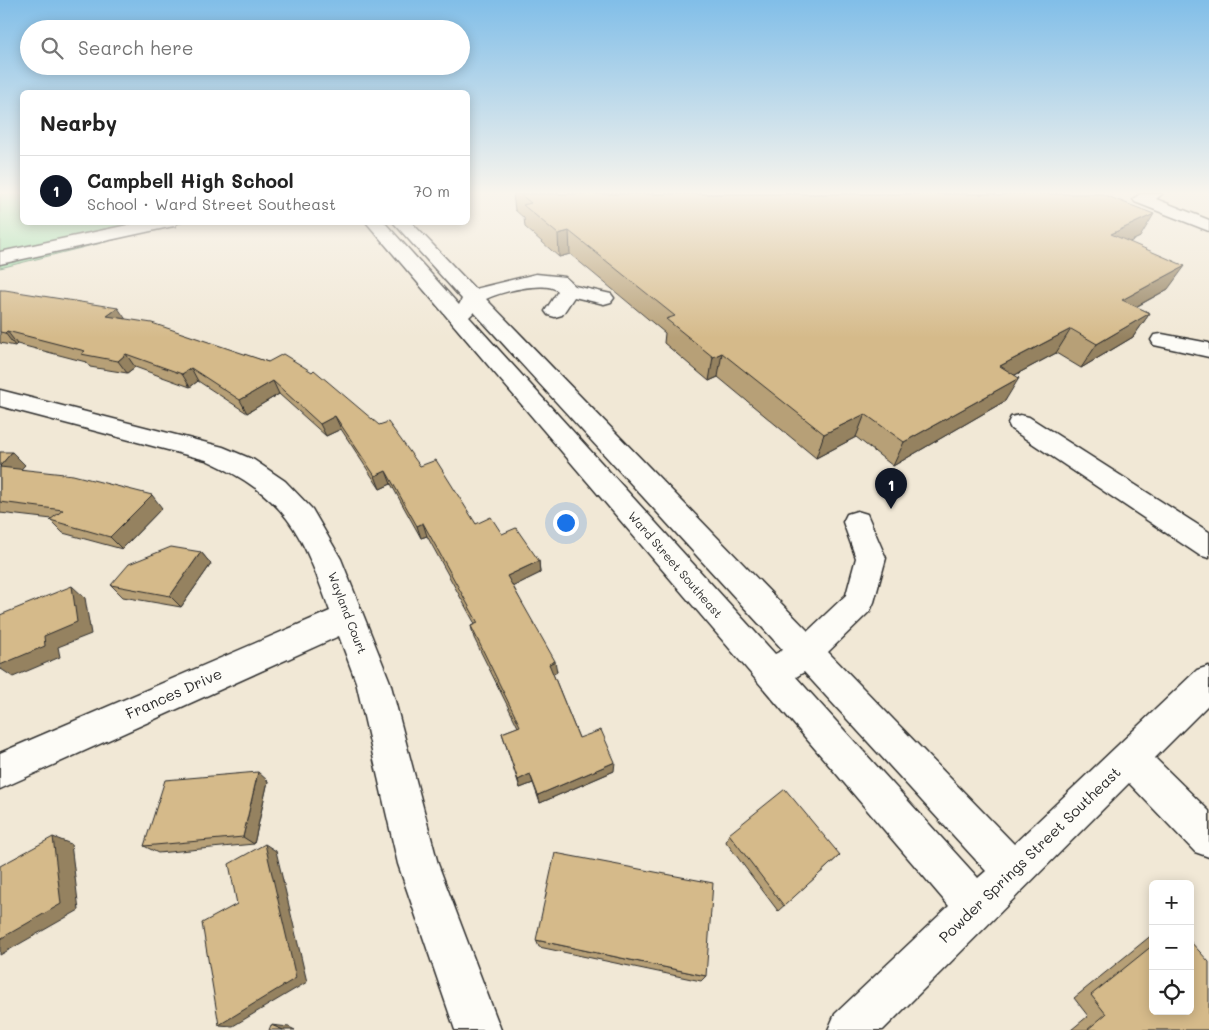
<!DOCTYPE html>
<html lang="en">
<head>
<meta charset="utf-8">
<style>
  body { margin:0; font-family:Mali,sans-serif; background:#f6f6f6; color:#222 }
  .controls { position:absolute; right:15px; bottom:15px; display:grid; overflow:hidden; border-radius:8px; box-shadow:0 2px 12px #0003 }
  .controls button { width:45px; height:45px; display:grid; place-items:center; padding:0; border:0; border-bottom:1px solid #e0e0e0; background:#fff; color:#222; font:25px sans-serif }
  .you { position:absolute; left:565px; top:522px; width:18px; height:18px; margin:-12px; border:4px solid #fff; border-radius:50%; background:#1a73e8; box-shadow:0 0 0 8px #1a73e833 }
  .badge { display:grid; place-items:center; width:32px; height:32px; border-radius:50%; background:#111827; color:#fff; font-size:16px; font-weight:700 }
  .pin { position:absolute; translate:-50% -41px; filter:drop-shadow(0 1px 2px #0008) }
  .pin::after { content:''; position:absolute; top:26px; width:18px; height:15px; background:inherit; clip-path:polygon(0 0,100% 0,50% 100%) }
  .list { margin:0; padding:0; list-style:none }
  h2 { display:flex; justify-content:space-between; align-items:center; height:65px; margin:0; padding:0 20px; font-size:21px }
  h2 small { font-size:16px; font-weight:400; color:#767676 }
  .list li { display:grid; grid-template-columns:32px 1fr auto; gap:15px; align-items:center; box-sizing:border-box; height:70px; padding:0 20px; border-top:1px solid #e0e0e0 }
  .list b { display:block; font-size:19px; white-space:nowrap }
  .list p { margin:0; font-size:16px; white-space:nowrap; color:#767676 }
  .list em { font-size:16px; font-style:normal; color:#767676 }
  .icon { flex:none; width:28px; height:28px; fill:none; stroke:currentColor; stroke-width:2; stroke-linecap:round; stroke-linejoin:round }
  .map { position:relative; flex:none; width:1209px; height:1030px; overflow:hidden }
  .search { position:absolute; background:#fff; box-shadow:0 2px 12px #0003; left:20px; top:20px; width:450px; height:55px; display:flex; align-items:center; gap:12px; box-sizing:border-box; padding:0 18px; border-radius:28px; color:#767676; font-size:19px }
  .panel { position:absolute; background:#fff; box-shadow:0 2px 12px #0003; left:20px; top:90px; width:450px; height:135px; border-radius:8px }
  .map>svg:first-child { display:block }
  .green { fill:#9adda8; stroke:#62846a }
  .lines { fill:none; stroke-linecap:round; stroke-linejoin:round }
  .minor-casing { stroke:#2b2b2b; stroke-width:3 }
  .minor { fill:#fdfcf7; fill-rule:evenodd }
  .wall { fill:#b7a077; stroke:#2b2b2b }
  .shaded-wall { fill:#958261; stroke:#2b2b2b }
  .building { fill:#d5ba8a; stroke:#2b2b2b }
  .labels { text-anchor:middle; stroke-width:4; stroke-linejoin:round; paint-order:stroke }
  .street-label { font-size:12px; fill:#2b2b2b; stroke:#fdfcf7 }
  .near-street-label { font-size:15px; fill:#2b2b2b; stroke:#fdfcf7 }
</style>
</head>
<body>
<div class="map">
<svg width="1209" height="1030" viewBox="0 0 1209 1030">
  <rect width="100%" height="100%" fill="#f1e8d6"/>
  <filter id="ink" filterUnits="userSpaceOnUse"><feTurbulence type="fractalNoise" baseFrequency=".02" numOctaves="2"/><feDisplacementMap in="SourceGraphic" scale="10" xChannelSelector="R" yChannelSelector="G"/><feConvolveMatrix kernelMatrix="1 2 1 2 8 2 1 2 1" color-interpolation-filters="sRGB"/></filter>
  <g filter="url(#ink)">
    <!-- green -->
    <path class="green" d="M 0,194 L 22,194 L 22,222 L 182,223 L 0,268 Z"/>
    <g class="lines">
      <defs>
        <g id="minor">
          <path d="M 1140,194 L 1162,194 L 1156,199 L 1209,220 L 1209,231 L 1135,202 L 1133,199 Z"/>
          <path d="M 142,222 L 177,222 L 175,226 L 169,227 L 0,264 L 0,252 Z"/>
          <path d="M 366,222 L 384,222 L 459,305 L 462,299 L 393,222 L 411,222 L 475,289 L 536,274 L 565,277 L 575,286 L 611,294 L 614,298 L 611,302 L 604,304 L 574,297 L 562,315 L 555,317 L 548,315 L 545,311 L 558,291 C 546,280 499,292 486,299 L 808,631 L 846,595 L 856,558 L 843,522 L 847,514 L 857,511 L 867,514 L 886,558 L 874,602 L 870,611 L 828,652 L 1014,844 L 1197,670 L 1209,666 L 1209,704 L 1155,758 L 1209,811 L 1209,857 L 1195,852 L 1129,783 L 883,1030 L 828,1030 L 835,1014 L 949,906 ZM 474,312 L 783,650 L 775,654 L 469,317 ZM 804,672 L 986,871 L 978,878 L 796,677 Z"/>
          <path d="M 1162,334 L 1209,343 L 1209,357 L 1154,345 L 1151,340 L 1154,335 Z"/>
          <path d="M 0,390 L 223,447 L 254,460 L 285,481 L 312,509 L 341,559 L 390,682 L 438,864 L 501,1030 L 455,1030 L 398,864 L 356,682 L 339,636 L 0,789 L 0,753 L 330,611 C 301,531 287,497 206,460 L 0,406 Z"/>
          <path d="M 1020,415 L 1029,417 L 1209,532 L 1209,558 L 1199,555 L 1011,429 L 1008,423 L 1011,417 Z"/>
        </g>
      </defs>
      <!-- minor casing -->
      <use href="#minor" class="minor-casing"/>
      <!-- minor -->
      <use href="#minor" class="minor"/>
    </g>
    <!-- wall -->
    <g class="wall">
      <path d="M 513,194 L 993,194 L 999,196 L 1140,237 L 1129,242 L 1168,289 L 1136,307 L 1150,313 L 1133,337 L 1081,368 L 1056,353 L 1015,375 L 1005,401 L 893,466 L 856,437 L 816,458 L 718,377 L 709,381 L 664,343 L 665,333 L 570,254 L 559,257 L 525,227 L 524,218 L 515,210 Z"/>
      <path d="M 0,290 L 125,319 L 268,362 L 420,466 L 476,524 L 502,534 L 539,561 L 540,573 L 513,586 L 557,672 L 553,674 L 579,738 L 614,771 L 540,803 L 533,783 L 520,788 L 502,733 L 518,727 L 474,638 L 471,626 L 475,624 L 427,536 L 421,538 L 391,484 L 380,489 L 341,429 L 326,436 L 279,394 L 247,413 L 198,381 L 190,387 L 135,367 L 127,373 L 90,367 L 86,362 L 17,344 L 15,346 L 0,343 Z"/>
      <path d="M 0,452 L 25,465 L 21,469 L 162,508 L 122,549 L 63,533 L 50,520 L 52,519 L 0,513 Z"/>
      <path d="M 201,552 L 211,564 L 181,607 L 123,597 L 111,585 Z"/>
      <path d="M 268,781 L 254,844 L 158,853 L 144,846 Z"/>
      <path d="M 729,834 L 840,855 L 778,911 L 726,842 Z"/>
      <path d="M 1153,934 L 1153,1011 L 1209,1030 L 1071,1030 L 1088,1016 L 1074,998 Z"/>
      <path d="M 536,940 L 706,976 L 701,981 L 539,947 Z"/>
    </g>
    <!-- shaded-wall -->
    <g class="shaded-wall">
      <path d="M 1154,214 L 1140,237 L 1098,257 L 1111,234 Z"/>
      <path d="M 569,231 L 570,254 L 559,257 L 558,234 Z"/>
      <path d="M 1185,266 L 1168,289 L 1106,323 L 1122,300 Z"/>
      <path d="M 118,308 L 127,321 L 107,316 Z"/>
      <path d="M 1150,313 L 1133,337 L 1081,368 L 1097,344 Z"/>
      <path d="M 1071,329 L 1056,353 L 987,390 L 1000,366 Z"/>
      <path d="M 7,331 L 17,344 L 15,346 L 5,333 Z"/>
      <path d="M 722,353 L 718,377 L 709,381 L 713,357 Z"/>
      <path d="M 126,354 L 135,367 L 127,373 L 118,361 Z"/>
      <path d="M 191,368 L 198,381 L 190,387 L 182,374 Z"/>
      <path d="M 1019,378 L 1005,401 L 893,466 L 904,442 Z"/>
      <path d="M 273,381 L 279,394 L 247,413 L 240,400 Z"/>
      <path d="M 865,414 L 856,437 L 816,458 L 824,434 Z"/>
      <path d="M 335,416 L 341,429 L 326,436 L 320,424 Z"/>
      <path d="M 12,452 L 25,465 L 12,479 L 0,466 Z"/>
      <path d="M 386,471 L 391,484 L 380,489 L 375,476 Z"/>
      <path d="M 152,495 L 162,508 L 122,549 L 110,537 Z"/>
      <path d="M 423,523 L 427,536 L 421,538 L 417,526 Z"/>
      <path d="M 201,552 L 211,564 L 181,607 L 170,596 Z"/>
      <path d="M 539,561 L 540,573 L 510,588 L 507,576 Z"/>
      <path d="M 72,586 L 85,598 L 91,634 L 58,647 L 60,657 L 13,677 L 1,669 L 0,670 L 0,656 Z"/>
      <path d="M 555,661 L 557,672 L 551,675 L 549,664 Z"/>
      <path d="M 615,762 L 614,771 L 540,803 L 538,795 Z"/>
      <path d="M 258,772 L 268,781 L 254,844 L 243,837 Z"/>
      <path d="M 530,774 L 533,783 L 520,788 L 518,780 Z"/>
      <path d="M 53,837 L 71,844 L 79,910 L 0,955 L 0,939 Z"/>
      <path d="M 265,844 L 276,851 L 307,982 L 233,1026 L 219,1025 Z"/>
      <path d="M 271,1025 L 289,1027 L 295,1030 L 283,1030 Z"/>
    </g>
    <!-- building -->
    <g class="building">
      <path d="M 520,194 L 993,194 L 999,196 L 1006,194 L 1102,194 L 1154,214 L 1111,234 L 1185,266 L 1122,300 L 1150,313 L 1097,344 L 1071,329 L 1000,366 L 1019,378 L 904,442 L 865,414 L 824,434 L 722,353 L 713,357 L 666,319 L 675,316 L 569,231 L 558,234 L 523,205 L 531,203 Z"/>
      <path d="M 0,290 L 5,290 L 118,308 L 107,316 L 152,323 L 268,362 L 283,354 L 312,372 L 314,370 L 379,425 L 388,422 L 420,466 L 436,460 L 476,524 L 491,517 L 502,534 L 516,528 L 539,561 L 507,576 L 555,661 L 549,664 L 579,738 L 601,730 L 615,762 L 538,795 L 530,774 L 518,780 L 502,733 L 520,726 L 471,626 L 478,623 L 423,523 L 417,526 L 386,471 L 375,476 L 335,416 L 320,424 L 273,381 L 240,400 L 191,368 L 182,374 L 126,354 L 118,361 L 81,354 L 85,351 L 7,331 L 5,333 L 0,332 Z"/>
      <path d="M 0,452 L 12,452 L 0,466 Z"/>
      <path d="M 0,467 L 73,475 L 152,495 L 110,537 L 50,520 L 63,510 L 0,502 Z"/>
      <path d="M 171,547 L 201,552 L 170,596 L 111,585 L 129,564 Z"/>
      <path d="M 72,586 L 77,622 L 44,636 L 45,646 L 0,665 L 0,615 Z"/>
      <path d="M 258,772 L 243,837 L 144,846 L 165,780 Z"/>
      <path d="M 785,789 L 840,855 L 784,906 L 729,834 Z"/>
      <path d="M 53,837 L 61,904 L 0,939 L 0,866 Z"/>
      <path d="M 265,844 L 296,978 L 219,1025 L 202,923 L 237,904 L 229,864 Z"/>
      <path d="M 555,853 L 713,883 L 706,976 L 536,940 Z"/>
      <path d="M 1190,941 L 1209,962 L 1209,1030 L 1087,1030 L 1106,1014 L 1091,995 L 1153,945 L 1153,1011 L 1190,1011 Z"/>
      <path d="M 271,1025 L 283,1030 L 269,1030 Z"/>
    </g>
  </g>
  <!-- sky -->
  <linearGradient id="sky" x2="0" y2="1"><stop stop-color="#81bee8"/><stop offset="0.57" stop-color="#f9f5ed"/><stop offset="1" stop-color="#f9f5ed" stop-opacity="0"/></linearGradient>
  <rect width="1209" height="338" fill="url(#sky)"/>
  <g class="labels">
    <!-- street labels -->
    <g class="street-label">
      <text transform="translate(675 565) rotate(49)" y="4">Ward Street Southeast</text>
      <text transform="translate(347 613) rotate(69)" y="4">Wayland Court</text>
    </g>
    <!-- near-street labels -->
    <g class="near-street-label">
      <text transform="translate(174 694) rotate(-24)" y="5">Frances Drive</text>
      <text transform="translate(1030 855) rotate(-44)" y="5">Powder Springs Street Southeast</text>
    </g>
  </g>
</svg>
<div class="controls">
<button>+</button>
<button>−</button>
<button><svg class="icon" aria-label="locate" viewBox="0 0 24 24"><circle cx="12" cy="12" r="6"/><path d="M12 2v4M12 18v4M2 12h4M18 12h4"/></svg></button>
</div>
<div class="you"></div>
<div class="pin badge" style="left:891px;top:509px">1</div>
<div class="search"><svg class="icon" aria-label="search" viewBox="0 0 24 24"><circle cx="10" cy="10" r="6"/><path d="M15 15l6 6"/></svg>Search here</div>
<section class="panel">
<h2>Nearby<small></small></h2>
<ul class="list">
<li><span class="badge">1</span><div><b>Campbell High School</b><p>School · Ward Street Southeast</p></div><em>70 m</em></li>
</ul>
</section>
</div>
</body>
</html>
